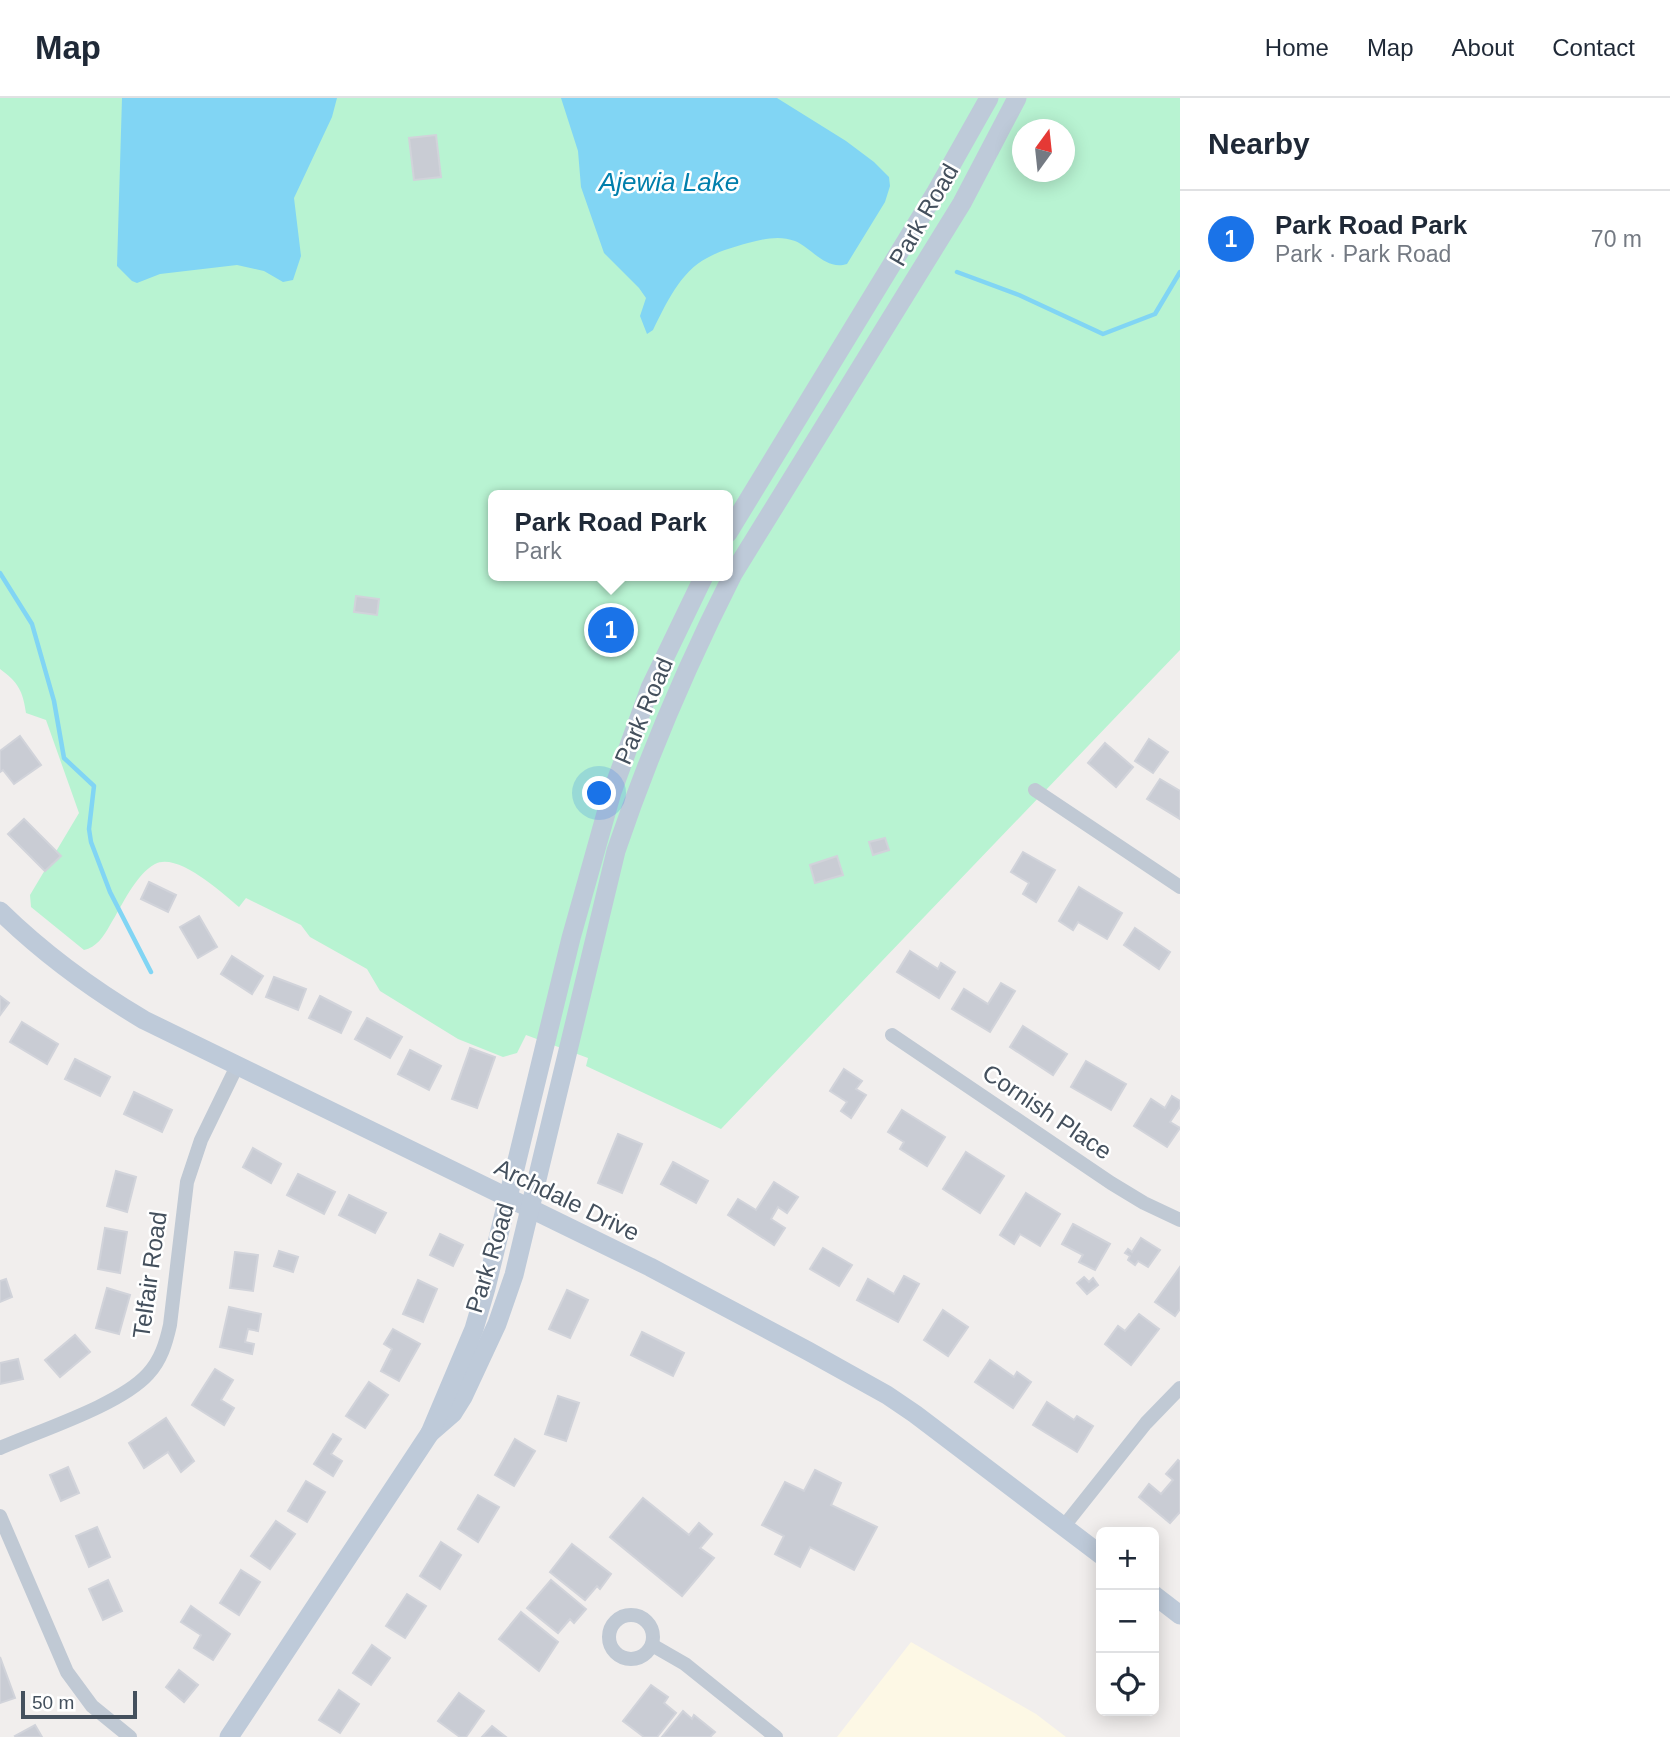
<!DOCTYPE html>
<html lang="en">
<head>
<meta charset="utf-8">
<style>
  body { margin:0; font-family:Arial,sans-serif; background:#f2f2f3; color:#1f2937 }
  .controls { position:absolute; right:21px; bottom:21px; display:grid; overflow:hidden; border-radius:10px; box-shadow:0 4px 18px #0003 }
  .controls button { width:63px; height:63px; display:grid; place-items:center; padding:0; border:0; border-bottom:2px solid #e0e1e3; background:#fff; color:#1f2937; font:35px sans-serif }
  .compass { position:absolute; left:1012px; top:21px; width:63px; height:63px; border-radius:50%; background:#fff; box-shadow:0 4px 18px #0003; rotate:15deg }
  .scale { position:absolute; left:21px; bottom:18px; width:116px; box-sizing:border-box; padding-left:7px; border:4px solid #44505d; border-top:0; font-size:19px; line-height:24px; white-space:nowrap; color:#44505d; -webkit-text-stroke:5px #fff; paint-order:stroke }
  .you { position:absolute; left:600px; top:696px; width:24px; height:24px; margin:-18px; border:5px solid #fff; border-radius:50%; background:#1a73e8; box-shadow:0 0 0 10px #1a73e833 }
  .badge { display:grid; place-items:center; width:46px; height:46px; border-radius:50%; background:#1a73e8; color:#fff; font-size:23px; font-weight:700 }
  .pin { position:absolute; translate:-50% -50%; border:4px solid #fff; box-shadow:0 2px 7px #0006 }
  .popup { position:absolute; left:488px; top:392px; width:245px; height:91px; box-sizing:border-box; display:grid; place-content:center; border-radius:10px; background:#fff; filter:drop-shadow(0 2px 5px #0005); font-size:23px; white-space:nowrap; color:#747a83 }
  .popup b { font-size:26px; color:#1f2937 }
  .popup::after { content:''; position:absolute; left:50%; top:100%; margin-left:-14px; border:14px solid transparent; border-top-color:#fff }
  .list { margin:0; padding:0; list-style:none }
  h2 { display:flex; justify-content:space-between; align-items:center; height:91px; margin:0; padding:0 28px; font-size:30px }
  h2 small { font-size:23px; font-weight:400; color:#747a83 }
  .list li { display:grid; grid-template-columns:46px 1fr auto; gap:21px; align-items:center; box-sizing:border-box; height:98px; padding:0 28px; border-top:2px solid #e0e1e3 }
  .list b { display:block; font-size:26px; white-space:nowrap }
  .list p { margin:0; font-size:23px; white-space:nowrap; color:#747a83 }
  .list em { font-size:23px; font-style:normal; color:#747a83 }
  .icon { flex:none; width:38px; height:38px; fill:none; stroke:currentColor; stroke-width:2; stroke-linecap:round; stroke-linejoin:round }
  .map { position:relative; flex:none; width:1180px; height:1639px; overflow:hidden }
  header { display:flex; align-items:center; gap:42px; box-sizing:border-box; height:98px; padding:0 35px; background:#fff; border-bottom:2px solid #e0e1e3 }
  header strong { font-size:33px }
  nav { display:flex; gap:38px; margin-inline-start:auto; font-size:24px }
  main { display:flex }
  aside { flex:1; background:#fff }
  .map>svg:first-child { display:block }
  .commercial { fill:#fdf8e5 }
  .green { fill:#b8f3d2; fill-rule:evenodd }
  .water { fill:#81d5f4 }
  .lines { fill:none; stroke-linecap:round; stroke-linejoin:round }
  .stream { stroke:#81d5f4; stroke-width:4.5 }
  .building { fill:#c9ccd4; stroke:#d1d3da; stroke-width:2 }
  .street { stroke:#c0c9d4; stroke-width:14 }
  .secondary { stroke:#becad9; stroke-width:19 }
  .labels { text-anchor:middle; stroke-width:5; stroke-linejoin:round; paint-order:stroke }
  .street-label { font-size:24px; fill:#44505d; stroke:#fff }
  .water-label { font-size:26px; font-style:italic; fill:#017fac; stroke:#fff }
</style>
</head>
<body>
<header>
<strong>Map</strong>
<nav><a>Home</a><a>Map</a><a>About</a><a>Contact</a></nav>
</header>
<main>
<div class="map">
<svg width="1180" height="1639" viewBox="0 0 1180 1639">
  <rect width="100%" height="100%" fill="#f1eeed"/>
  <!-- commercial -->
  <path class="commercial" d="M 911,1544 L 1036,1616 L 1066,1639 L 837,1639 Z"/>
  <!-- green -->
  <path class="green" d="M 0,0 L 1180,0 L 1180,552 L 721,1031 L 586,968 L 588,960 L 526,937 L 517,955 L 503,959 L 458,941 L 380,893 L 367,871 L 310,839 L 301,827 L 246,800 L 239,809 C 222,795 178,754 155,766 C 135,777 122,808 110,827 C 104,838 96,850 84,852 L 31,809 L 30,797 L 79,715 L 46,622 L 26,615 C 23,593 18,584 0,571 ZM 1023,32 L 1064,32 L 1064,74 L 1023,74 ZM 494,397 L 728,397 L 728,478 L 494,478 Z"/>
  <!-- water -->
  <g class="water">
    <path d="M 122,0 L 337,0 L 332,19 L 294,100 L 301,158 L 293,182 L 283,184 L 264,173 L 237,167 L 160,176 L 137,185 L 132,183 L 117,168 Z"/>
    <path d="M 561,0 L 777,0 L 846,43 L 874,64 L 889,79 L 890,88 L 885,104 L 847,166 C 826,173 812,150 795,143 C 779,137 764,141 748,145 C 734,149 719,153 707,160 C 680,174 666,206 653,232 L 647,236 L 640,218 L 646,200 L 639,190 L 604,155 L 581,89 L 578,53 Z"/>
  </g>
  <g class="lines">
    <!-- stream -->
    <g class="stream">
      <path d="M 957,174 L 1019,197 L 1103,236 L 1155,216 L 1180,174"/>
      <path d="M 0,475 L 32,526 L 54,603 L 64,660 L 94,688 L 89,731 L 91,744 L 110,794 L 151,874"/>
    </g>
  </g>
  <!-- building -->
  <g class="building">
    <path d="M 436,37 L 441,79 L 414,82 L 409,40 Z"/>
    <path d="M 356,498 L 379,501 L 377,517 L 354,514 Z"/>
    <path d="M 20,638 L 41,667 L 14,686 L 3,672 L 0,674 L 0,653 Z"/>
    <path d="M 1149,641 L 1168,654 L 1153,675 L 1135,663 Z"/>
    <path d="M 1105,645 L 1133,669 L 1116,689 L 1088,665 Z"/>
    <path d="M 1160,681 L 1180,693 L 1180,721 L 1147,701 Z"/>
    <path d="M 24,721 L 61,758 L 45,773 L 8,736 Z"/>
    <path d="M 885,740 L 889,752 L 873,757 L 869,744 Z"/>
    <path d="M 1023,754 L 1055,772 L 1036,804 L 1023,796 L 1029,785 L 1011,774 Z"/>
    <path d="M 837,758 L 843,777 L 815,785 L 810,767 Z"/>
    <path d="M 149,784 L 176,797 L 168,814 L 141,801 Z"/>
    <path d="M 1079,789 L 1122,815 L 1107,841 L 1078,824 L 1073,832 L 1059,823 Z"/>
    <path d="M 199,818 L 217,849 L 198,860 L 180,829 Z"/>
    <path d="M 1135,830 L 1170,854 L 1159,871 L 1124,847 Z"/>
    <path d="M 910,853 L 938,871 L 941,865 L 955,874 L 939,900 L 897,874 Z"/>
    <path d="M 232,858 L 263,878 L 252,896 L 221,876 Z"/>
    <path d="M 274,879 L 306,891 L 298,912 L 266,899 Z"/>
    <path d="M 1001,885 L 1015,893 L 990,934 L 952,911 L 964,891 L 988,906 Z"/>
    <path d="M 0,898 L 9,905 L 0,917 Z"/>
    <path d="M 320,898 L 351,914 L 341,935 L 309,920 Z"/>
    <path d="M 367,920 L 402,939 L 390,960 L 355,941 Z"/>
    <path d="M 22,924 L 58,946 L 47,966 L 10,944 Z"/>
    <path d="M 1023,928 L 1067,956 L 1053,977 L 1010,949 Z"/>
    <path d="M 470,950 L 495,959 L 477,1010 L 452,1001 Z"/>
    <path d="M 410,952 L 441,968 L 429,992 L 398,976 Z"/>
    <path d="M 75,961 L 110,979 L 100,998 L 65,981 Z"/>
    <path d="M 1086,963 L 1126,986 L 1111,1012 L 1071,989 Z"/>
    <path d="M 844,971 L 862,983 L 856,991 L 866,997 L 851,1020 L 841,1013 L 847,1004 L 830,993 Z"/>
    <path d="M 134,994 L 172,1012 L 162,1034 L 124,1016 Z"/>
    <path d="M 1172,998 L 1180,1003 L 1180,1009 L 1170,1024 L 1180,1030 L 1167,1049 L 1134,1028 L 1151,1001 L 1165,1010 Z"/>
    <path d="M 902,1012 L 945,1039 L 927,1068 L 900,1051 L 904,1044 L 888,1034 Z"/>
    <path d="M 618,1036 L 642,1046 L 622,1095 L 598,1085 Z"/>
    <path d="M 253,1050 L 281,1066 L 271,1085 L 243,1069 Z"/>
    <path d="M 966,1054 L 1004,1078 L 980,1115 L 943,1091 Z"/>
    <path d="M 673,1064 L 708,1083 L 696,1105 L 661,1086 Z"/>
    <path d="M 116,1073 L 136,1079 L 127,1114 L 107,1108 Z"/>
    <path d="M 298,1076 L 335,1094 L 324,1116 L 287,1097 Z"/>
    <path d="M 774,1084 L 798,1099 L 787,1115 L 778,1109 L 771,1121 L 785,1130 L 774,1147 L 728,1117 L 738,1101 L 756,1112 Z"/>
    <path d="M 1026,1095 L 1060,1116 L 1040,1148 L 1020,1136 L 1014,1146 L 1000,1137 Z"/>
    <path d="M 349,1097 L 386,1115 L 375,1135 L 339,1117 Z"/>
    <path d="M 1073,1126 L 1110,1146 L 1095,1172 L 1079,1164 L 1083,1157 L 1062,1146 Z"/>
    <path d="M 105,1130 L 127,1134 L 120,1175 L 98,1171 Z"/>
    <path d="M 440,1136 L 463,1147 L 453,1168 L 430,1157 Z"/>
    <path d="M 1141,1140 L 1160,1152 L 1148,1169 L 1138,1163 L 1135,1167 L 1128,1162 L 1130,1158 L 1125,1155 L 1128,1151 L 1132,1154 Z"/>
    <path d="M 823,1150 L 852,1167 L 839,1188 L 810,1171 Z"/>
    <path d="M 279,1153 L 298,1159 L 293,1174 L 274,1168 Z"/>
    <path d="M 235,1154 L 258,1157 L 253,1193 L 230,1190 Z"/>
    <path d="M 1180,1169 L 1180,1211 L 1175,1218 L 1155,1204 Z"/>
    <path d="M 904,1178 L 919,1186 L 898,1224 L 857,1202 L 868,1181 L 894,1196 Z"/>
    <path d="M 1084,1179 L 1089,1184 L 1093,1180 L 1098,1187 L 1087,1196 L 1077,1185 Z"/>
    <path d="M 6,1181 L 12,1199 L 0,1204 L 0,1183 Z"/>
    <path d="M 418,1182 L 437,1191 L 423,1224 L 403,1216 Z"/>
    <path d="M 107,1190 L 130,1197 L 119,1236 L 96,1230 Z"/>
    <path d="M 567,1192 L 588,1202 L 570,1240 L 549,1231 Z"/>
    <path d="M 229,1209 L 261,1216 L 258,1233 L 248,1231 L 245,1244 L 254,1246 L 252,1256 L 220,1249 Z"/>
    <path d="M 943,1212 L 968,1229 L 948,1258 L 924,1242 Z"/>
    <path d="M 1139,1216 L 1159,1231 L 1131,1267 L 1105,1246 L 1118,1228 L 1125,1233 Z"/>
    <path d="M 393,1231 L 420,1246 L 399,1283 L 381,1273 L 392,1251 L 384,1246 Z"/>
    <path d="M 642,1234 L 684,1255 L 673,1278 L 631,1257 Z"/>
    <path d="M 75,1237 L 90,1254 L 60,1279 L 45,1262 Z"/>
    <path d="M 18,1261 L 23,1281 L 0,1286 L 0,1265 Z"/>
    <path d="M 990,1262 L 1014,1279 L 1017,1274 L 1031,1284 L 1013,1310 L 975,1284 Z"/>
    <path d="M 215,1271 L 233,1282 L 221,1302 L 234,1310 L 224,1327 L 192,1307 Z"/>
    <path d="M 369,1284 L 388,1297 L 365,1330 L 346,1318 Z"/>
    <path d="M 558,1298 L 579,1305 L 566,1343 L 545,1336 Z"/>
    <path d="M 1047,1304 L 1074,1322 L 1077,1318 L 1093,1328 L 1077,1354 L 1033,1327 Z"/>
    <path d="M 166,1320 L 194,1363 L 181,1374 L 168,1354 L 144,1370 L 129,1345 Z"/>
    <path d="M 333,1336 L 341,1341 L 331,1356 L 342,1363 L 333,1378 L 314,1366 Z"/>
    <path d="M 515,1341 L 535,1353 L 514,1388 L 495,1377 Z"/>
    <path d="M 1178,1362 L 1180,1364 L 1180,1414 L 1170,1425 L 1139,1399 L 1149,1386 L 1161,1396 L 1173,1382 L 1166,1376 Z"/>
    <path d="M 68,1369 L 79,1395 L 61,1403 L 50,1377 Z"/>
    <path d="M 815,1372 L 841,1385 L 831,1407 L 877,1429 L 854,1472 L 810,1449 L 800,1469 L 775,1456 L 784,1438 L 762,1427 L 785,1384 L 804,1393 Z"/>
    <path d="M 306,1383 L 325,1394 L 307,1424 L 288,1413 Z"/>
    <path d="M 478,1397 L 499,1409 L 478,1444 L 458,1431 Z"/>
    <path d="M 643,1400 L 689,1437 L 699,1425 L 712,1436 L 700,1450 L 714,1460 L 682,1498 L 610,1439 Z"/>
    <path d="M 276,1423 L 295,1436 L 270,1471 L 251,1458 Z"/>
    <path d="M 97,1429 L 110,1459 L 89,1469 L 76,1438 Z"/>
    <path d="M 441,1444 L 461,1457 L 440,1491 L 420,1478 Z"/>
    <path d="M 572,1446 L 611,1476 L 600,1491 L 597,1488 L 585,1502 L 550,1474 Z"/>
    <path d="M 241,1472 L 260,1484 L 239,1517 L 220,1505 Z"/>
    <path d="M 108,1482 L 122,1513 L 103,1522 L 89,1491 Z"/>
    <path d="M 551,1482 L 586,1511 L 574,1525 L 570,1521 L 558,1535 L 527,1510 Z"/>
    <path d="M 407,1496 L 426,1508 L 405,1540 L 386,1528 Z"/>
    <path d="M 191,1508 L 230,1536 L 213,1562 L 194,1550 L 201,1537 L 181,1524 Z"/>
    <path d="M 521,1514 L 558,1544 L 539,1573 L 499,1541 Z"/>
    <path d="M 372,1547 L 390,1560 L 371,1587 L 353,1575 Z"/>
    <path d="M 0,1559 L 15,1600 L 0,1605 Z"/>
    <path d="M 179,1572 L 198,1587 L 184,1604 L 166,1589 Z"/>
    <path d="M 651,1587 L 668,1599 L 664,1605 L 676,1615 L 657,1639 L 644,1639 L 623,1623 Z"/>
    <path d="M 339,1592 L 359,1606 L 340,1635 L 319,1622 Z"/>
    <path d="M 459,1595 L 484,1613 L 466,1639 L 460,1639 L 438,1623 Z"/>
    <path d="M 683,1613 L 692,1621 L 694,1617 L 715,1634 L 710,1639 L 662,1639 Z"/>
    <path d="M 35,1627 L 42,1639 L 16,1639 L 15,1638 Z"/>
    <path d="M 492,1628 L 506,1639 L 482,1639 Z"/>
  </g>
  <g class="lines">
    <!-- street -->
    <g class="street">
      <path d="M 1035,692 L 1180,789"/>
      <path d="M 892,937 L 1111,1085 L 1144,1105 L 1180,1122"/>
      <path d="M 0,1350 C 41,1332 120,1307 148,1276 C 161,1262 166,1245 170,1227 L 187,1084 L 201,1042 L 237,968"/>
      <path d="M 0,1418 L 67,1574 L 92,1608 L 130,1639"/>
      <path d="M 1064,1428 L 1146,1325 L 1180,1290"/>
      <circle cx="631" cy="1539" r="22"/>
      <path d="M 652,1547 L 685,1566 L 776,1639"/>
    </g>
    <!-- secondary -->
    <g class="secondary">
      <path d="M 728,435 L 936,94 L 989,0"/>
      <path d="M 0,813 C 44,856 92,891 144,922 L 650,1169 L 808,1253 L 887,1297 L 915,1316 L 1101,1457"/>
      <path d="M 430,1335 L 453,1315 L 463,1299 L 497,1226 L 514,1177 L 616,753 C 648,658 688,565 733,476 L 962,105 L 1017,0"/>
      <path d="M 1154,1497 L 1180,1517"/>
      <path d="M 229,1639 L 430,1335 L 474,1231 L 486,1190 L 571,840 L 612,694 L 650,590 L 704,478"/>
    </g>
  </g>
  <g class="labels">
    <!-- street labels -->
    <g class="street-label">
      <text transform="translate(924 117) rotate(-60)" y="8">Park Road</text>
      <text transform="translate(644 613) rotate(-67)" y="8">Park Road</text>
      <text transform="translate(1047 1014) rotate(34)" y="8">Cornish Place</text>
      <text transform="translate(567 1102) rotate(26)" y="8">Archdale Drive</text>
      <text transform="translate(490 1160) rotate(-73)" y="8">Park Road</text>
      <text transform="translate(150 1177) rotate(-82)" y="8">Telfair Road</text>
    </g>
    <!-- water labels -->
    <g class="water-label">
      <text x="669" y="93">Ajewia Lake</text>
    </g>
  </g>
</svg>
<div class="controls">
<button>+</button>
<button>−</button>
<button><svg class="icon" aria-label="locate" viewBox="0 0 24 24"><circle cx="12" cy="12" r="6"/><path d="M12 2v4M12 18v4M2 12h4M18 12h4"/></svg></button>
</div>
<svg class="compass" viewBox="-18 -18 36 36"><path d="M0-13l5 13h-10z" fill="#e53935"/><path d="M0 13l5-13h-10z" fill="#747a83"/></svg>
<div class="scale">50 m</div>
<div class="you"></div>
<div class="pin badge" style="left:611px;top:532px">1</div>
<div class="popup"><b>Park Road Park</b>Park</div>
</div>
<aside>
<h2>Nearby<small></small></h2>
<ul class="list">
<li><span class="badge">1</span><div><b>Park Road Park</b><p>Park · Park Road</p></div><em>70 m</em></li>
</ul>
</aside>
</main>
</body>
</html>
